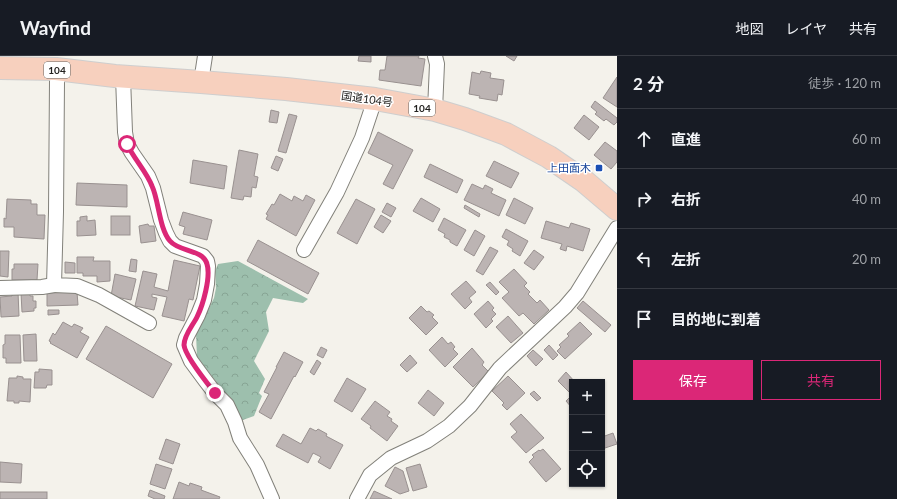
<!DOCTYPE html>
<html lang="ja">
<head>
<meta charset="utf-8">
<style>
  body { margin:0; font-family:Lato,"Noto Sans JP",sans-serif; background:#20242c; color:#f1f3f6 }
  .controls { position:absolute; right:12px; bottom:12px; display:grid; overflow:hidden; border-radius:0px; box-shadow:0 1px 3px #0004 }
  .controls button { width:36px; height:36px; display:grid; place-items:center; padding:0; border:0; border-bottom:1px solid #363941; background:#171b24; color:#f1f3f6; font:20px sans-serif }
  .stop { position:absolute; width:12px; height:12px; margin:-9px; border:3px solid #db2777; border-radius:50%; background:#fff }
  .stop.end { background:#db2777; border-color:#fff; box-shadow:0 1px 4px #0008 }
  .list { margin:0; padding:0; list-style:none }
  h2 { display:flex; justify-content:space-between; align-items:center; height:52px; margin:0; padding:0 16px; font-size:17px }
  h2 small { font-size:13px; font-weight:400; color:#9ea1a6 }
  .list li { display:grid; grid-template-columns:26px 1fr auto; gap:12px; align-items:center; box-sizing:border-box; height:60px; padding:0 16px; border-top:1px solid #363941 }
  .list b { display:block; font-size:15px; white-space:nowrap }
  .list em { font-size:13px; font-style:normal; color:#9ea1a6 }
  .actions { display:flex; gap:8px; padding:12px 16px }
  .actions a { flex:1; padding:9px 0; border:1px solid #db2777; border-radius:0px; text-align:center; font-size:14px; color:#db2777 }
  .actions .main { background:#db2777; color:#fff }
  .icon { flex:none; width:22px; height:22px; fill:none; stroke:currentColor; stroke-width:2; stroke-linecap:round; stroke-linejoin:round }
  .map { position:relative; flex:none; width:617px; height:443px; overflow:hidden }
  header { display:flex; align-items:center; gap:24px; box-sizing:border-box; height:56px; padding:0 20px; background:#171b24; border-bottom:1px solid #363941 }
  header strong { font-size:19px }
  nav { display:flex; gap:22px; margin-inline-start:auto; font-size:14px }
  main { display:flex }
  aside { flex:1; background:#171b24 }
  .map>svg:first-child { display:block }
  .forest { fill:url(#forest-crowns) }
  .building { fill:#bcb4b3; stroke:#999190 }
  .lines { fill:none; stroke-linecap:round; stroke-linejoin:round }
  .minor-casing { stroke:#82817a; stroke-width:16 }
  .trunk-casing { stroke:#cecece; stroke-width:24 }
  .minor { stroke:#fff; stroke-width:14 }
  .trunk { stroke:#f7d0be; stroke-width:22 }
  .route { stroke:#db2777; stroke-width:5 }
  .transit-dot { fill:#1a4fb4; stroke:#fff; stroke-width:1.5 }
  .labels { text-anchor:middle; stroke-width:3; stroke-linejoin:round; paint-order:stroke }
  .shield { fill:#fff; stroke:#646462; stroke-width:1 }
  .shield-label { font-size:10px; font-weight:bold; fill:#22211f }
  .street-label { font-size:11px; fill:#22211f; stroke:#fff }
  .transit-label { font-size:11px; fill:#164399; stroke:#fff; text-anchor:end }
</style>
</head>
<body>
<header>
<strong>Wayfind</strong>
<nav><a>地図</a><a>レイヤ</a><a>共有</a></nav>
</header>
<main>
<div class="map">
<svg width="617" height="443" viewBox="0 0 617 443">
  <defs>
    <pattern id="forest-crowns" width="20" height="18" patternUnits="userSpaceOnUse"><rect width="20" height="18" fill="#9dbfad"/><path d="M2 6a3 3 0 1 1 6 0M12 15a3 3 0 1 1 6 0" fill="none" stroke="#87a494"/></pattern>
  </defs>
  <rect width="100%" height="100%" fill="#f4f2eb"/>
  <!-- forest -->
  <path class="forest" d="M 238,205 L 308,243 L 303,247 L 273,242 L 266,256 L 269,275 L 254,305 L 265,323 L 259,337 L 262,340 L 254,360 L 240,365 L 231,346 L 221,332 L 197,301 L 196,278 L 214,242 L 216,232 L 215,215 L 218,208 Z"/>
  <!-- building -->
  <g class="building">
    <path d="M 359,0 L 371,0 L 371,6 L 358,5 Z"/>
    <path d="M 387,0 L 419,0 L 418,2 L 425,3 L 421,30 L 379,24 L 380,14 L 385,14 Z"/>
    <path d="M 506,0 L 517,0 L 514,5 Z"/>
    <path d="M 481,15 L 491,17 L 490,22 L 504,24 L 502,39 L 498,38 L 497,45 L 479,42 L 480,40 L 469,38 L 472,16 L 480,18 Z"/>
    <path d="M 617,21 L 617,51 L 603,42 Z"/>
    <path d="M 595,45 L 617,62 L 617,66 L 614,69 L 606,63 L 604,65 L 595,58 L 597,56 L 591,51 Z"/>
    <path d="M 271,54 L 279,56 L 277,67 L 269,66 Z"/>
    <path d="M 289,58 L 297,60 L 286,97 L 278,95 Z"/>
    <path d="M 584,59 L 599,71 L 589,84 L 574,72 Z"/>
    <path d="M 378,76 L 413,94 L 393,133 L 383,128 L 393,109 L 368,97 Z"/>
    <path d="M 605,86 L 617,95 L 617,106 L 611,113 L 594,99 Z"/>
    <path d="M 239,94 L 258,98 L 254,120 L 258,121 L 256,132 L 252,131 L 251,141 L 244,140 L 243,144 L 231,142 Z"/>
    <path d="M 276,100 L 283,103 L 278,115 L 271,112 Z"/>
    <path d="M 193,104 L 227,110 L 224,133 L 190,127 Z"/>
    <path d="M 494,105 L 519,117 L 511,132 L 486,120 Z"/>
    <path d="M 430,108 L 463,124 L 457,137 L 424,121 Z"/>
    <path d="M 77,127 L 127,129 L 127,151 L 76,149 Z"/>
    <path d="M 472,128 L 483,133 L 485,129 L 493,133 L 491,137 L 506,144 L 499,160 L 464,144 Z"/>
    <path d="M 280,138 L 292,145 L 294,140 L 303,145 L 306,139 L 315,144 L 296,180 L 266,163 L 268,159 L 266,158 L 272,148 L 274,149 Z"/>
    <path d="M 421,142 L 440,153 L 433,166 L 413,155 Z"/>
    <path d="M 514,142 L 533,152 L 525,168 L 506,159 Z"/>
    <path d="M 7,143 L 31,144 L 31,148 L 37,148 L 37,159 L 45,159 L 44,183 L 14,181 L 14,171 L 4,171 L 4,162 L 6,163 Z"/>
    <path d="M 356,143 L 375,153 L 357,188 L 337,177 Z"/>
    <path d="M 387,147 L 396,152 L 391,161 L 382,156 Z"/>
    <path d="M 465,149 L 480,158 L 479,161 L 464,152 Z"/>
    <path d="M 183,156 L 212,164 L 207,184 L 183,178 L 185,171 L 179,169 Z"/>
    <path d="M 381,159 L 391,165 L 383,177 L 374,171 Z"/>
    <path d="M 87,160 L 87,165 L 95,164 L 96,179 L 77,180 L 77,165 L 80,165 L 80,161 Z"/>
    <rect x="111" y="160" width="19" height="19"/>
    <path d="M 444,162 L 466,174 L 457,190 L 450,186 L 450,184 L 444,181 L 445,178 L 438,174 Z"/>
    <path d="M 546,165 L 569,172 L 571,167 L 590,173 L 583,195 L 567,190 L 566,195 L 560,193 L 562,188 L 541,182 Z"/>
    <path d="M 148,168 L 149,170 L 154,170 L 156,185 L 141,187 L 139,170 Z"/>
    <path d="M 506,173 L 528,185 L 520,200 L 512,195 L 513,193 L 507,189 L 509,185 L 502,181 Z"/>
    <path d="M 475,174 L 485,180 L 474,200 L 464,194 Z"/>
    <path d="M 258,184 L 319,217 L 308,238 L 247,205 Z"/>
    <path d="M 490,191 L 498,195 L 483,219 L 476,215 Z"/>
    <path d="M 534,194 L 544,201 L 534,214 L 524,207 Z"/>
    <path d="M 0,195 L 9,195 L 8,221 L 0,220 Z"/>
    <path d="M 77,201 L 94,201 L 93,205 L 110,205 L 110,225 L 97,226 L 97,220 L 83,220 L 83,217 L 77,217 Z"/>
    <path d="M 131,203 L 137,204 L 136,216 L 129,215 Z"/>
    <path d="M 174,204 L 200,210 L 193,244 L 189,243 L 184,265 L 162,260 L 167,241 L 152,238 L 152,241 L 157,242 L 154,254 L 135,250 L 143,215 L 157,218 L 154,231 L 168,235 Z"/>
    <path d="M 65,206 L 75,207 L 75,217 L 65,217 Z"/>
    <path d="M 14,208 L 38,208 L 37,224 L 12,224 L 12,213 L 14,213 Z"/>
    <path d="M 514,213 L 527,227 L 524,230 L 530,236 L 528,238 L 537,247 L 540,244 L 549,254 L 534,268 L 523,257 L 519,260 L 502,242 L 509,236 L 499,226 Z"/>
    <path d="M 115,218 L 136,223 L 131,244 L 111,240 Z"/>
    <path d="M 466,225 L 476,236 L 469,242 L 472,246 L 465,253 L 451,238 Z"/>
    <path d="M 490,226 L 499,236 L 496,239 L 486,229 Z"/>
    <path d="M 18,236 L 19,260 L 1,261 L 0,241 L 12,240 L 12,237 Z"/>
    <path d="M 77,236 L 78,249 L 47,250 L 47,237 Z"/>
    <path d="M 21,237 L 30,237 L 30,240 L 33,240 L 33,245 L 36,245 L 36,252 L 34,252 L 34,255 L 22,256 Z"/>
    <path d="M 488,245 L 494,252 L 492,254 L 496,258 L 491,263 L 493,265 L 486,272 L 474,258 Z"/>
    <path d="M 583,245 L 611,269 L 605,276 L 577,252 Z"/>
    <path d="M 421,250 L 427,256 L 429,255 L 434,259 L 432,261 L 438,267 L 426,279 L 409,262 Z"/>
    <path d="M 48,254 L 59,254 L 59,258 L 48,259 Z"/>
    <path d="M 508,260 L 523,277 L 511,287 L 496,271 Z"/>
    <path d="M 63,266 L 72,271 L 74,268 L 83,272 L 80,276 L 89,281 L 77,302 L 50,287 L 51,286 L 49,285 L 53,277 L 55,279 Z"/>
    <path d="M 580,266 L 592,278 L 565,303 L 557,295 L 561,291 L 559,289 L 569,280 L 567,278 Z"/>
    <path d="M 106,270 L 172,308 L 153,342 L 86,303 Z"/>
    <path d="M 36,278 L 37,305 L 24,305 L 23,279 Z"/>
    <path d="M 5,279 L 20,279 L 21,307 L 6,307 L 6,302 L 3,302 L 3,289 L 5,288 Z"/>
    <path d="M 442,281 L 448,288 L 451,286 L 455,291 L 453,293 L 458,298 L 445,311 L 429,294 Z"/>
    <path d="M 549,289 L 558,299 L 553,304 L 544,294 Z"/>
    <path d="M 321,291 L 327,294 L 323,302 L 317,299 Z"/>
    <path d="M 472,292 L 484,306 L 482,309 L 489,316 L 473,331 L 453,311 Z"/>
    <path d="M 533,294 L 543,303 L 536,310 L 527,300 Z"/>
    <path d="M 284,296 L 303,306 L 295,321 L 294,320 L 271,363 L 259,356 L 269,338 L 264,336 L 277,311 L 276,311 Z"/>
    <path d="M 410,299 L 417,307 L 407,316 L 400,309 Z"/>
    <path d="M 317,304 L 321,307 L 314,319 L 310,316 Z"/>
    <path d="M 39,313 L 52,314 L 52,329 L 47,329 L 46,332 L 34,332 L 35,316 L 39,316 Z"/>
    <path d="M 566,316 L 575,326 L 572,326 L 572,333 L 569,336 L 558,325 Z"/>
    <path d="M 17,320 L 23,321 L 23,323 L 31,323 L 30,346 L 19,345 L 19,347 L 14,347 L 14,345 L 7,345 L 9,322 L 17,322 Z"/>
    <path d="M 508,320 L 525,337 L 507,354 L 502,349 L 504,347 L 492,335 Z"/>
    <path d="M 347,322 L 366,333 L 352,356 L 334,345 Z"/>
    <path d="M 428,334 L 444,347 L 434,360 L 418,347 Z"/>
    <path d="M 534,335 L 541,342 L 537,345 L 530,338 Z"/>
    <path d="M 572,339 L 572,352 L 566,345 Z"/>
    <path d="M 375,345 L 390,356 L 387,360 L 392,363 L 391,365 L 398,370 L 387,385 L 370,372 L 371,370 L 361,363 Z"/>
    <path d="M 521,358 L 544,382 L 526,397 L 511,381 L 517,376 L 510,368 Z"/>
    <path d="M 310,372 L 316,375 L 318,373 L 327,378 L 326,380 L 343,389 L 330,413 L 318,406 L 321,401 L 313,397 L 308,407 L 276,390 L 283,378 L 301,388 Z"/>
    <path d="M 613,377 L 617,388 L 602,393 L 602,381 Z"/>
    <path d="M 166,383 L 180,388 L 173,408 L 159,403 Z"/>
    <path d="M 543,393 L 561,413 L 546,426 L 529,406 L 534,401 L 532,399 L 539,394 L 540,395 Z"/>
    <path d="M 0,406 L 22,408 L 21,427 L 0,426 Z"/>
    <path d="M 156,408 L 172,413 L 165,433 L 150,428 Z"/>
    <path d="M 420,408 L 427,431 L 413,435 L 406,412 Z"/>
    <path d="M 395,411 L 403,415 L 409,435 L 400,438 L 385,430 Z"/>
    <path d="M 179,426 L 189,430 L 190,427 L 202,431 L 201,434 L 220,441 L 219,443 L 173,443 Z"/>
    <path d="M 150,434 L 165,440 L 164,443 L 155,443 L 148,440 Z"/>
    <path d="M 374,435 L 392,443 L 370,443 Z"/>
    <rect x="0" y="436" width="47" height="7"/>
  </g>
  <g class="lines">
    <defs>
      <g id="minor">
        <path d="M 123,21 L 125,76 L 127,88 L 132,97 L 148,120 L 153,132 L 161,164 L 166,177 L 170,185 L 175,190 L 203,200 L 207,205 L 208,210 L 207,228 L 204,244 L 198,259 L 186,282 L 184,289 L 191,305 L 205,324 L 215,337 L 227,349 L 235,366 L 240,382 L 257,409 L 272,443"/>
        <path d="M 57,25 L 56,156 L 54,229 L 77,230 L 99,239 L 149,267"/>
        <path d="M 201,26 L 205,0"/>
        <path d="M 435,54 L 437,8 L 435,0"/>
        <path d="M 304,194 L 337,136 L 362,82 L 375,43"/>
        <path d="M 0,232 L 42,231 L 54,229"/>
        <path d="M 357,443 L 370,419 L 391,402 L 427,385 L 449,370 L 470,350 L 500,312 L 565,251 L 577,237 L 617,172"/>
      </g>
      <path id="trunk" d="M 0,12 L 56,13 L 115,20 L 201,26 L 286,33 L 375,43 L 435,54 L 465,63 L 506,78 L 549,101 L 584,125 L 617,153"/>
    </defs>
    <!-- minor casing -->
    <use href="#minor" class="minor-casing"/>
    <!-- trunk casing -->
    <use href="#trunk" class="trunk-casing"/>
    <!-- minor -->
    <use href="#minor" class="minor"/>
    <!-- trunk -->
    <use href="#trunk" class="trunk"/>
  </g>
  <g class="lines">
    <!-- route -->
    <path class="route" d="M 127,88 C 134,103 146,115 152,130 C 159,145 159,172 170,185 C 179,196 203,193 207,208 C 211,221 203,249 197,261 C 193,269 184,279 184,289 C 185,300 207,327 215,337"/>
  </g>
  <!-- markers -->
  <rect class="transit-dot" x="595" y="108" width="8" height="8" rx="2"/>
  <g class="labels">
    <!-- shield labels -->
    <g class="shield">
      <rect x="44" y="6" width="26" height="16" rx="3"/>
      <rect x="409" y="44" width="26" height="16" rx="3"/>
    </g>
    <g class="shield-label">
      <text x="57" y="18">104</text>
      <text x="422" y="56">104</text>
    </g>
    <!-- street labels -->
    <g class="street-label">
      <text transform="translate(367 43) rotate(8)" y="4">国道104号</text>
    </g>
    <!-- transit labels -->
    <g class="transit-label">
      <text x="591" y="116">上田面木</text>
    </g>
  </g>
</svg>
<div class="controls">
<button>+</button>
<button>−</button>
<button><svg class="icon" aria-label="locate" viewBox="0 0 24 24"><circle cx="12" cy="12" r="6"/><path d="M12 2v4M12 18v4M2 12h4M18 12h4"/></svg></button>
</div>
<div class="stop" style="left:127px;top:88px"></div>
<div class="stop end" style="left:215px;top:337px"></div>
</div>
<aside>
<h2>2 分<small>徒歩 · 120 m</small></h2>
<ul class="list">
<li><svg class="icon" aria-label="ahead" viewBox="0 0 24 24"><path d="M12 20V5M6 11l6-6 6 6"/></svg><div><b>直進</b></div><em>60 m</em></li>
<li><svg class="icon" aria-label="right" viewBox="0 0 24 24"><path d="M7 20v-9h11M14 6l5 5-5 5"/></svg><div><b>右折</b></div><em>40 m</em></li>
<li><svg class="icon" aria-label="left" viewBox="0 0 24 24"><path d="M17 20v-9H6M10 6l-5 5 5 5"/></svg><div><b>左折</b></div><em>20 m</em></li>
<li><svg class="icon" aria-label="arrive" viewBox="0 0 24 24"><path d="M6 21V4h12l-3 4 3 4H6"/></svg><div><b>目的地に到着</b></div></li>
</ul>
<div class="actions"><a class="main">保存</a><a>共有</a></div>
</aside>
</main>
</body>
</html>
